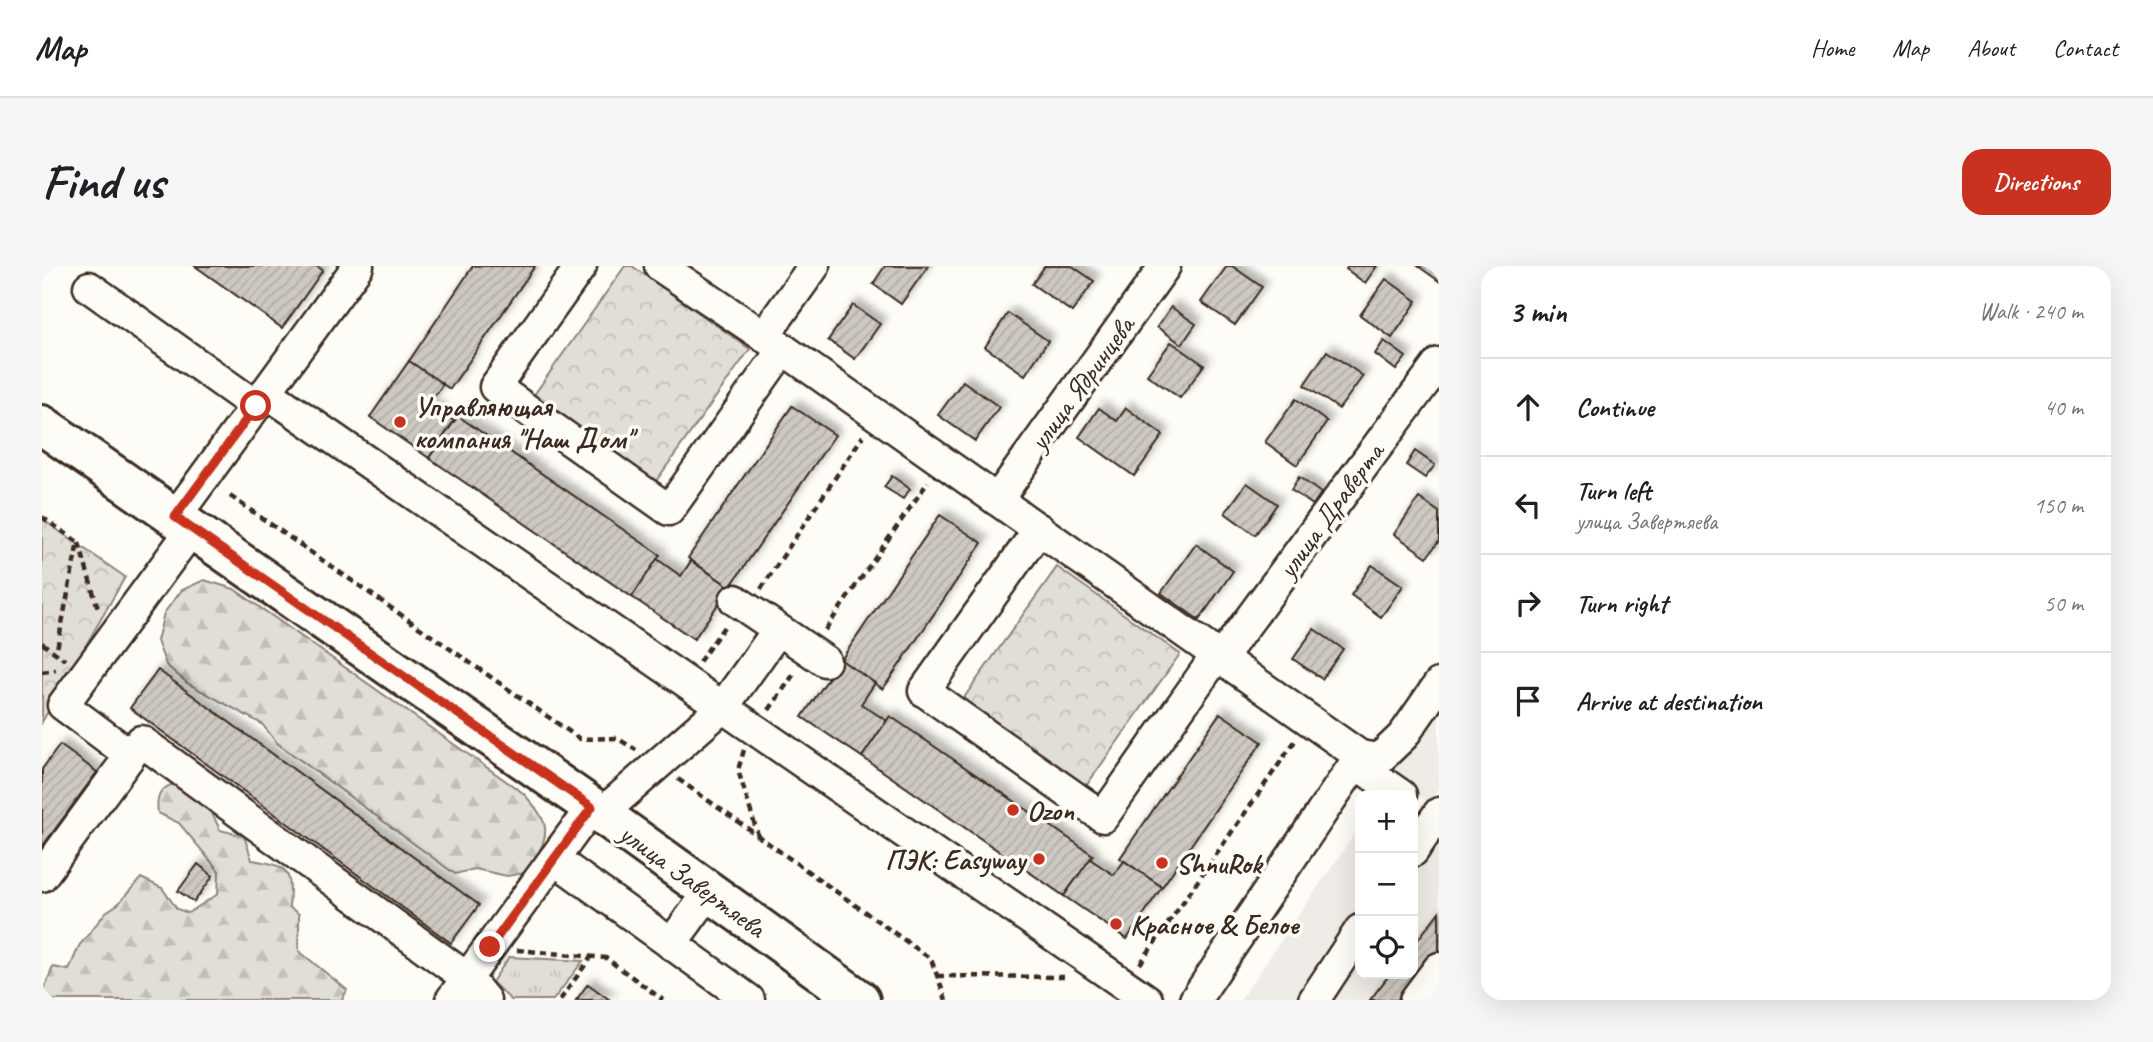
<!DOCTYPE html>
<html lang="en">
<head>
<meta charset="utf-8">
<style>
  body { margin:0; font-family:Caveat,sans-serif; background:#f6f6f6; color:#202124 }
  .controls { position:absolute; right:21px; bottom:21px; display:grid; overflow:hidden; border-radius:14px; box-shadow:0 7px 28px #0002 }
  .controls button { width:63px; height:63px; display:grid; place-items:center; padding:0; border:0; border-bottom:2px solid #e0e0e0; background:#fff; color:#202124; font:35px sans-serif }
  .stop { position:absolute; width:21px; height:21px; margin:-16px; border:5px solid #c8321e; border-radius:50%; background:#fff }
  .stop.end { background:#c8321e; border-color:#fff; box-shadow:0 2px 7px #0008 }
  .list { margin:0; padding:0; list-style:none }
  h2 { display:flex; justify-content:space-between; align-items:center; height:91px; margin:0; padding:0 28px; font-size:30px }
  h2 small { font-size:23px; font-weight:400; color:#757577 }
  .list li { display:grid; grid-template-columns:46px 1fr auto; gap:21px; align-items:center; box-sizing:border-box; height:98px; padding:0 28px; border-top:2px solid #e0e0e0 }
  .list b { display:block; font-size:26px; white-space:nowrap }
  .list p { margin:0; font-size:23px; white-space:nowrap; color:#757577 }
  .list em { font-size:23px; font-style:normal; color:#757577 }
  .icon { flex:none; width:38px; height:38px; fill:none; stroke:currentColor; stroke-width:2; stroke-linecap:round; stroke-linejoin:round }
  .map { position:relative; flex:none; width:1397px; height:734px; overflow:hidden; border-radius:21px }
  header { display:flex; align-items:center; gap:42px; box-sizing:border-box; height:98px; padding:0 35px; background:#fff; border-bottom:2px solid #e0e0e0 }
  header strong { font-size:33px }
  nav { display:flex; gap:38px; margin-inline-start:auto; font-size:24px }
  .intro { display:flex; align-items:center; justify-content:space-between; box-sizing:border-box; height:168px; padding:0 42px }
  h1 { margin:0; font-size:49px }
  .button { padding:18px 32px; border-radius:21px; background:#c8321e; color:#fff; font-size:24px; font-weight:700 }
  main { display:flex; gap:42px; padding:0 42px }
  aside { flex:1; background:#fff; border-radius:21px; box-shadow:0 7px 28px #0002 }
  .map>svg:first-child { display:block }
  .built { fill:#efece7 }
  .grass { fill:url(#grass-tufts); stroke:#8e847a; stroke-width:2 }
  .forest { fill:url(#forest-firs); stroke:#8e847a; stroke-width:2 }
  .park { fill:url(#park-crowns); stroke:#8e847a; stroke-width:2 }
  .building { fill:url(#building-hatch); stroke:#3b2a1e; stroke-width:2; filter:url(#shadow) }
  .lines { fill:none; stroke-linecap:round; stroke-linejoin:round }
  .minor-casing { stroke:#3b2a1e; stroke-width:35 }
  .major-casing { stroke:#3b2a1e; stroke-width:44 }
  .path { stroke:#3b2a1e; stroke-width:4.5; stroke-dasharray:7 5; stroke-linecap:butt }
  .minor { stroke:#fdfcf7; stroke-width:30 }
  .major { stroke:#fdfcf7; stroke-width:38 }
  .route { stroke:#c8321e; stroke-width:9 }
  .poi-dot { fill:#c8321e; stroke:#fdfcf7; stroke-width:2.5 }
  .labels { text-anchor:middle; stroke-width:7; stroke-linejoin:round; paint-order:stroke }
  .street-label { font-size:28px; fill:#3b2a1e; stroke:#fdfcf7 }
  .poi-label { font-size:28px; font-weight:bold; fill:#3b2a1e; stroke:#fdfcf7; text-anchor:start }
</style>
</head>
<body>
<header>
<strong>Map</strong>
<nav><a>Home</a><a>Map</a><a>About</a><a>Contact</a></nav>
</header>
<div class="intro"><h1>Find us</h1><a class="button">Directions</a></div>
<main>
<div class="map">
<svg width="1397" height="734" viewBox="0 0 1397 734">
  <defs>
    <pattern id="grass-tufts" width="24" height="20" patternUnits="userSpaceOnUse" patternTransform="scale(1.75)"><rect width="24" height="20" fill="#e1ded7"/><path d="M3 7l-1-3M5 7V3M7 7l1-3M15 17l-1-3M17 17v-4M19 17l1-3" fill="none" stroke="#c2bfb8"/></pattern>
    <pattern id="forest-firs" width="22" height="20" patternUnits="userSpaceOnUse" patternTransform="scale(1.75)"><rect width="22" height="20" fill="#e1ded7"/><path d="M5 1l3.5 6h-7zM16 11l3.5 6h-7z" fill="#c2bfb8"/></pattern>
    <pattern id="park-crowns" width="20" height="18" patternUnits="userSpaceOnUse" patternTransform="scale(1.75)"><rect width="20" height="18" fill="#e1ded7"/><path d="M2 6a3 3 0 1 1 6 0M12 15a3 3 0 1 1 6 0" fill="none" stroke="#c2bfb8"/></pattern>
    <pattern id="building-hatch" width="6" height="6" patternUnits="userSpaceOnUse" patternTransform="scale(1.75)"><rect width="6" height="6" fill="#cdc8c2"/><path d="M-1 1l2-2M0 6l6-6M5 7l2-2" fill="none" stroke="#b1aca6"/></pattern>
    <filter id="shadow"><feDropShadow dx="6" dy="-6" stdDeviation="3.5" flood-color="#0004"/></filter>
  </defs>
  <rect width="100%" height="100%" fill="#fdfcf7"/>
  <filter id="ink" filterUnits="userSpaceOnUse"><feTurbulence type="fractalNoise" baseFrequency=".0143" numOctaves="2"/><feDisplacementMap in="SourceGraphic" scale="14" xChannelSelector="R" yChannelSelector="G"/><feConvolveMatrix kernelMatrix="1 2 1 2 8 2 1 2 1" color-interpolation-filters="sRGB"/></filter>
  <g filter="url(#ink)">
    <!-- built -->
    <g class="built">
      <path d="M 1397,445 L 1397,522 L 1386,536 L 1348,505 Z"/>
      <path d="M 1318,560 L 1318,642 L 1255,734 L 1198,734 Z"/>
      <path d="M 1397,576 L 1397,734 L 1278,734 L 1318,681 L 1318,708 L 1371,708 L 1371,611 Z"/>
    </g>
    <!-- grass -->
    <path class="grass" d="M 467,691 L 541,695 L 511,734 L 469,734 L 450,716 Z"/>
    <!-- forest -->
    <g class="forest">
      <path d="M 162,314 L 192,323 L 481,527 C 513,562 506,567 488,606 L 465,610 L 433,603 L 413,608 L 235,477 L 220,458 L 145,417 L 124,399 L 115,375 L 122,347 L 140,324 Z"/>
      <path d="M 140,517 L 162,530 L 178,564 L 202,570 L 210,594 C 247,600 250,603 247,641 L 257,648 L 257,685 L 305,724 L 300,734 L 0,734 L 0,728 L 11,701 L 27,704 L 37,680 L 64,646 L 76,638 L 99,612 L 120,622 L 135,643 L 146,647 L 176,628 L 177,605 L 137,557 L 116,547 C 113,528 121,518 140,517 Z"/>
    </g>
    <!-- park -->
    <g class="park">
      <path d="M 583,0 L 590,0 L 708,83 L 609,222 L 487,136 Z"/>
      <path d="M 0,253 L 83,311 L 0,456 Z"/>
      <path d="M 1015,301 L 1138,388 L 1039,527 L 916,440 Z"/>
    </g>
    <!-- building -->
    <g class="building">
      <path d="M 153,0 L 274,0 L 281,4 L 240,62 Z"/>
      <path d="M 431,0 L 493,0 L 408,123 L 367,95 Z"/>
      <path d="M 843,0 L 886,0 L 859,38 L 831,18 Z"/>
      <path d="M 1003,0 L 1030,0 L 1052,15 L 1030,46 L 990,18 Z"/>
      <path d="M 1185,0 L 1190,0 L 1220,21 L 1193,59 L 1159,36 Z"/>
      <path d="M 1306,0 L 1335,0 L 1323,17 L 1304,3 Z"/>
      <path d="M 1376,0 L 1397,0 L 1397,15 Z"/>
      <path d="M 1344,13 L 1375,35 L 1350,72 L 1318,49 Z"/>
      <path d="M 811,39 L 838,58 L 813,93 L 786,74 Z"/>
      <path d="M 1129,41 L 1154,58 L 1140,78 L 1115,61 Z"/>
      <path d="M 966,47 L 1006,75 L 983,109 L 943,81 Z"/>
      <path d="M 1342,75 L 1364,91 L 1354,104 L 1333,88 Z"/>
      <path d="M 1129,76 L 1162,99 L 1138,132 L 1105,109 Z"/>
      <path d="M 1285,85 L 1321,110 L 1297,143 L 1262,119 Z"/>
      <path d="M 367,95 L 401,118 L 387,138 L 412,155 L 387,192 L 328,151 Z"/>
      <path d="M 921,115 L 957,141 L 933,175 L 896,149 Z"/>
      <path d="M 1254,133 L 1285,156 L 1255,199 L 1223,176 Z"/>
      <path d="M 750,140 L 793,169 L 688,321 L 646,292 Z"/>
      <path d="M 1057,142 L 1075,155 L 1084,142 L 1121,169 L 1092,210 L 1037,171 Z"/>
      <path d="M 416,150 L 618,289 L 590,331 L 387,192 Z"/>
      <path d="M 1373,185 L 1393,199 L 1383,212 L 1364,199 Z"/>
      <path d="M 850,210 L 868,223 L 861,233 L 842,221 Z"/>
      <path d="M 1257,211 L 1279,227 L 1271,239 L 1249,224 Z"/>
      <path d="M 1205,217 L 1235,238 L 1213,269 L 1183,247 Z"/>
      <path d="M 1377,232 L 1397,246 L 1397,275 L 1385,291 L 1352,268 Z"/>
      <path d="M 898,249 L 940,277 L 841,423 L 799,394 Z"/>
      <path d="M 1154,278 L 1191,305 L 1157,354 L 1119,327 Z"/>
      <path d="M 615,293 L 639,310 L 649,295 L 688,321 L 652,373 L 590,331 Z"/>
      <path d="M 1330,299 L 1361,320 L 1339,351 L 1309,329 Z"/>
      <path d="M 1272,363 L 1301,383 L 1280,413 L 1251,393 Z"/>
      <path d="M 799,394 L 833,417 L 819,438 L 845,455 L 820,491 L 760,451 Z"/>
      <path d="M 116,404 L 437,639 L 409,677 L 88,442 Z"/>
      <path d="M 1178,447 L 1220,476 L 1120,621 L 1078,592 Z"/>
      <path d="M 848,450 L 1051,589 L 1022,630 L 820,491 Z"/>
      <path d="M 18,479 L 55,506 L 0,581 L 0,503 Z"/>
      <path d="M 1048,593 L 1072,609 L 1082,595 L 1120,621 L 1085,673 L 1022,630 Z"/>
      <path d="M 156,598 L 171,610 L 152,636 L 136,625 Z"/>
      <path d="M 1397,646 L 1397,687 L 1360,734 L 1328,734 L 1348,708 L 1371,708 L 1371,680 Z"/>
      <path d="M 546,718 L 568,734 L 534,734 Z"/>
    </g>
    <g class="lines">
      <defs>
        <g id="minor">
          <path d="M 539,0 L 453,121 L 627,244 L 741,83"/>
          <path d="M 618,0 L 741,83 L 1318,490 L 1153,734"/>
          <path d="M 47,21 L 214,140"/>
          <path d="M 722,70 L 772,0"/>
          <path d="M 224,126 L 1105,734"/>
          <path d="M 955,234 L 1123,0"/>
          <path d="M 133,251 L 316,0"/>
          <path d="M 997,263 L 882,425 L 1061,551 L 1175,389"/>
          <path d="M 693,334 L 783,395"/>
          <path d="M 1179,392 L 1397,97"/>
          <path d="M 88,489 L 21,439 L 150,263"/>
          <path d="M 1318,490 L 1337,493 L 1361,470 L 1397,418"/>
          <path d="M 1313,497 L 1359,529"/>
          <path d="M 559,548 L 681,441 L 736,364"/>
          <path d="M 1371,585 L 1397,547"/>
          <path d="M 512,593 L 707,734"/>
          <path d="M 0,610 L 99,475 L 425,712 L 443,734"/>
          <path d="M 629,678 L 667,626"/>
          <path d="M 409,734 L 550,541"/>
          <path d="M 1272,734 L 1318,664"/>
          <path d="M 1373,734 L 1397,702"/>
        </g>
        <path id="major" d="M 0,159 L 550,541 L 818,734"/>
      </defs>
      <!-- minor casing -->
      <use href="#minor" class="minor-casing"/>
      <!-- major casing -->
      <use href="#major" class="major-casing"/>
      <!-- path -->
      <g class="path">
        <path d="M 188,230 L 538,473 L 575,472 L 594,484"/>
        <path d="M 0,251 L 36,276 L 14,388"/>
        <path d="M 37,277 L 57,346"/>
        <path d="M 719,323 L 821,170"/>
        <path d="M 783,364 L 886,216"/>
        <path d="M 0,377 L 23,394"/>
        <path d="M 657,396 L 684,358"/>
        <path d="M 0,406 L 14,404"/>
        <path d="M 727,444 L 754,405"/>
        <path d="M 702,484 L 696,504 L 716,569"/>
        <path d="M 636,513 L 889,693 L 904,734"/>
        <path d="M 475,684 L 564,692 L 621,734"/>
        <path d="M 1098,698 L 1253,475"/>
        <path d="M 895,710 L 1024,711"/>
        <path d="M 518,734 L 549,691"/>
      </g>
      <!-- minor -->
      <use href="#minor" class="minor"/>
      <!-- major -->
      <use href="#major" class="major"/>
    </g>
  </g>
  <g class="lines" filter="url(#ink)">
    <!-- route -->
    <path class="route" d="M 214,140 L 133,251 L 550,541 L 448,681"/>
  </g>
  <!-- markers -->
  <g class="poi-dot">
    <circle cx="358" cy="156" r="7"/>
    <circle cx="971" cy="544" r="7"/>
    <circle cx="997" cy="593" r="7"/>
    <circle cx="1120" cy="597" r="7"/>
    <circle cx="1074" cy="658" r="7"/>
  </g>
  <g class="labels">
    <!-- street labels -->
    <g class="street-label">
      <text transform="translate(1039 117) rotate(-54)" y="10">улица Ядринцева</text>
      <text transform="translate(1288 244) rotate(-54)" y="10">улица Драверта</text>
      <text transform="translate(651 614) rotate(36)" y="10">улица Завертяева</text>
    </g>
    <!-- poi labels -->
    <g class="poi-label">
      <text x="372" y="150">Управляющая<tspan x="372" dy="32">компания "Наш Дом"</tspan></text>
      <text x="985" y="554">Ozon</text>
      <text x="983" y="603" text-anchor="end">ПЭК: Easyway</text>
      <text x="1134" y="607">ShnuRok</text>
      <text x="1088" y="668">Красное &amp; Белое</text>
    </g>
  </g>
</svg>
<div class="controls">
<button>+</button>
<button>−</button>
<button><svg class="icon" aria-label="locate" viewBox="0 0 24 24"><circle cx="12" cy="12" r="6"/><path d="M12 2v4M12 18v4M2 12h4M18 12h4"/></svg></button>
</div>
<div class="stop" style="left:214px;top:140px"></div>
<div class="stop end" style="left:448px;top:681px"></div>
</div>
<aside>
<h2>3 min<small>Walk · 240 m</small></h2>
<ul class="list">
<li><svg class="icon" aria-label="ahead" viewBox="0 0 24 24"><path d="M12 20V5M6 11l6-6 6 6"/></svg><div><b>Continue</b></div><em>40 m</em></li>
<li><svg class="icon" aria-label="left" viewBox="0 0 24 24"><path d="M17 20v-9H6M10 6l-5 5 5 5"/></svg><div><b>Turn left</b><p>улица Завертяева</p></div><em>150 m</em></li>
<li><svg class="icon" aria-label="right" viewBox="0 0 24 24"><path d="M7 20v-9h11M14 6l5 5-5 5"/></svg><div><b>Turn right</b></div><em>50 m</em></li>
<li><svg class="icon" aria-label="arrive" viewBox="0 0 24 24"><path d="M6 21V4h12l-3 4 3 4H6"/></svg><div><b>Arrive at destination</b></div></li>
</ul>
</aside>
</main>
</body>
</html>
